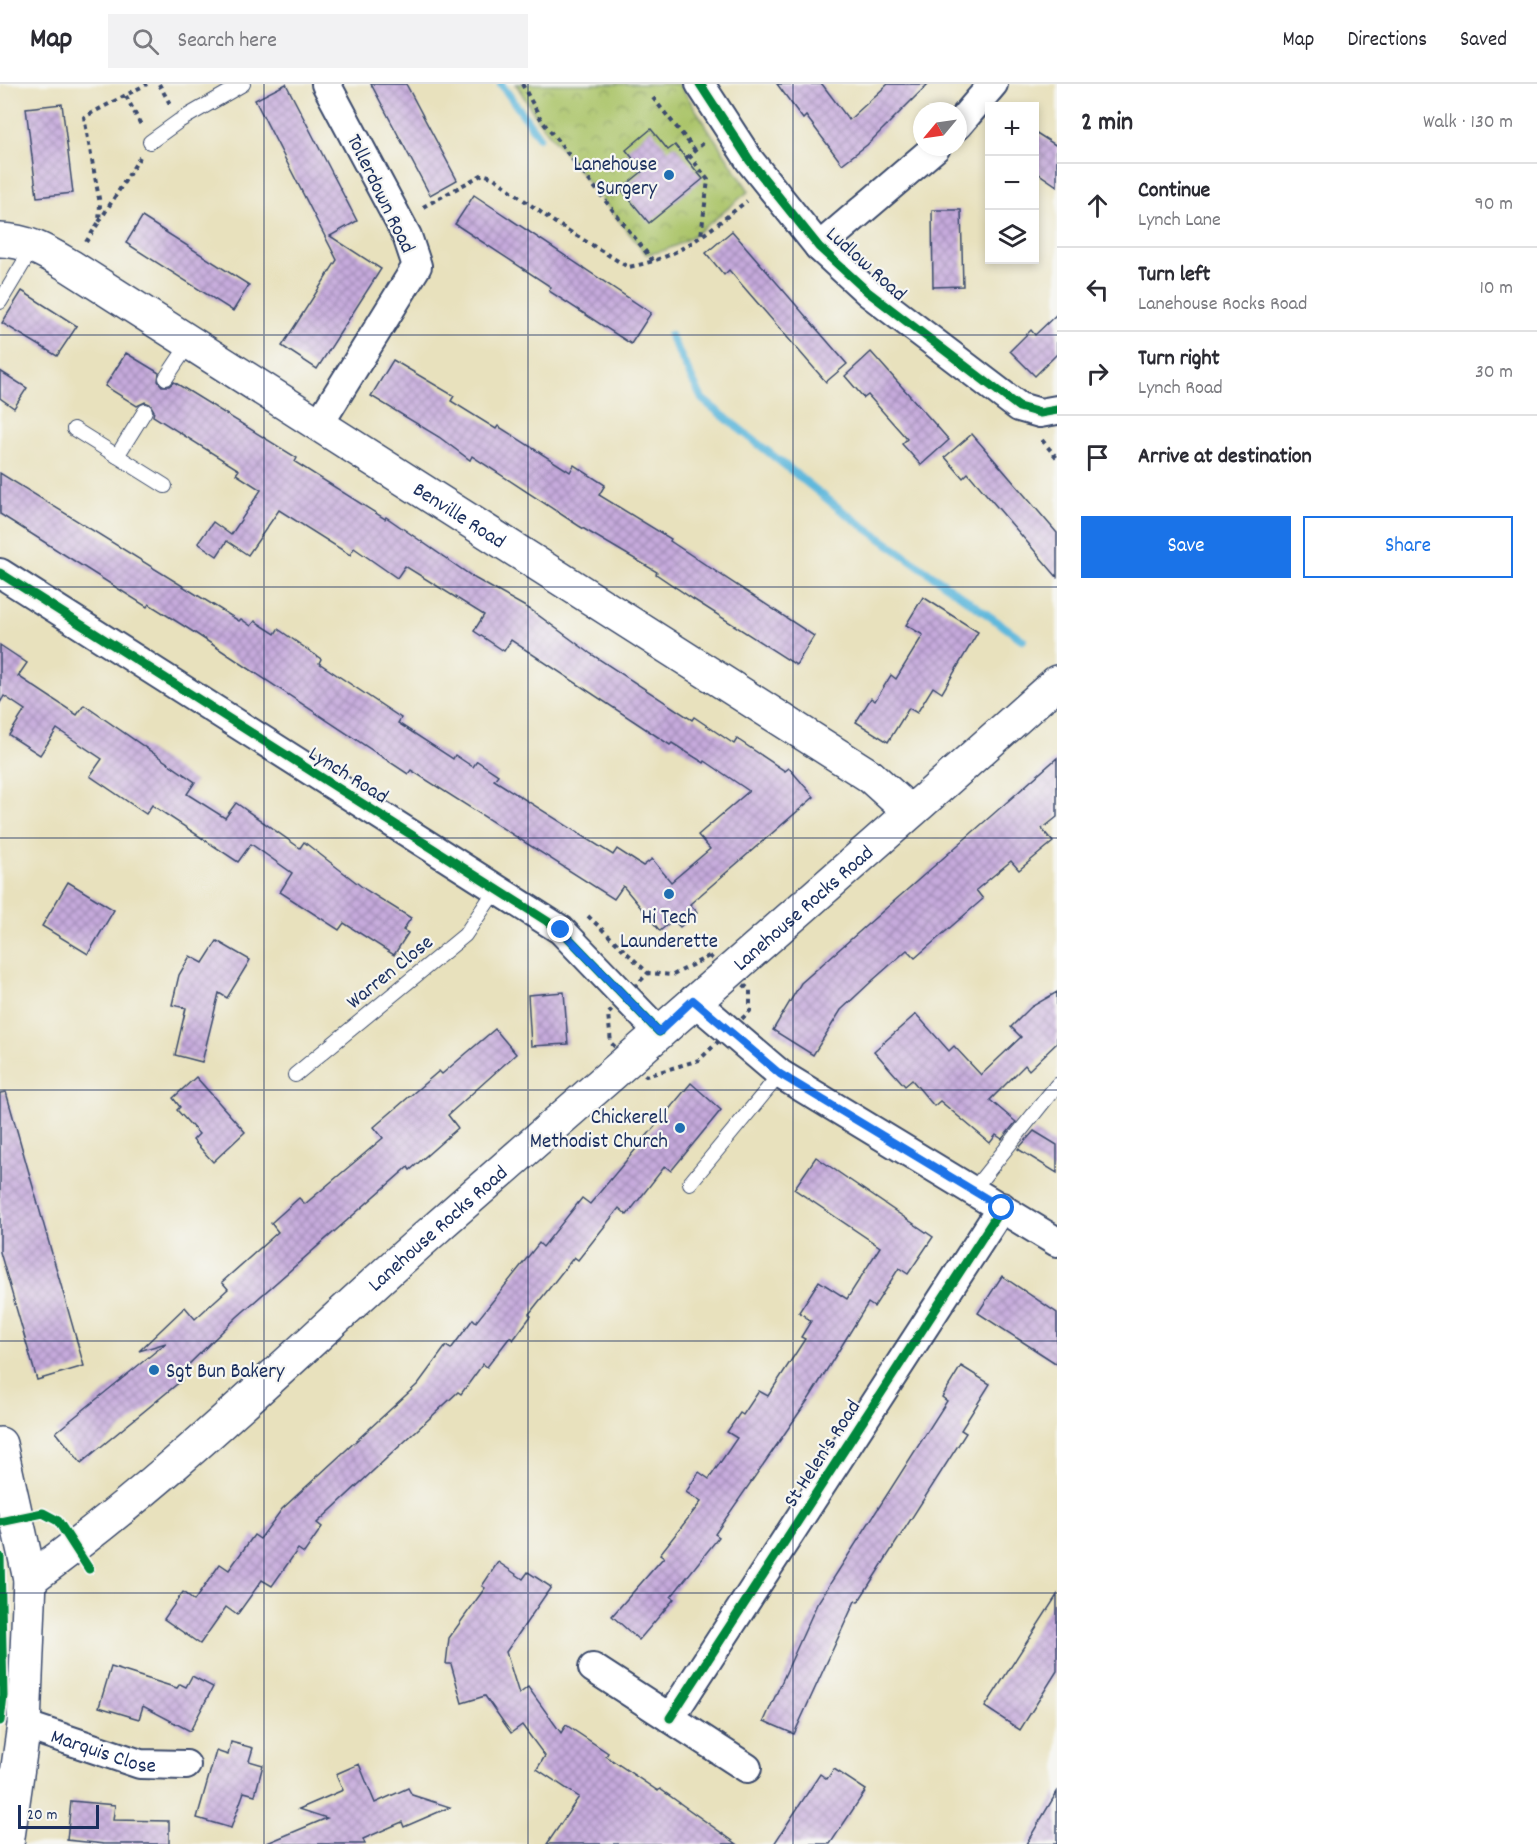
<!DOCTYPE html>
<html lang="en">
<head>
<meta charset="utf-8">
<style>
  body { margin:0; font-family:Dekko,sans-serif; background:#f2f2f3; color:#2b2b33 }
  .controls { position:absolute; right:18px; top:18px; display:grid; overflow:hidden; border-radius:0px; box-shadow:0 3px 9px #0003 }
  .controls button { width:54px; height:54px; display:grid; place-items:center; padding:0; border:0; border-bottom:2px solid #e1e1e2; background:#fff; color:#2b2b33; font:30px sans-serif }
  .compass { position:absolute; left:913px; top:18px; width:54px; height:54px; border-radius:50%; background:#fff; box-shadow:0 3px 9px #0003; rotate:241deg }
  .scale { position:absolute; left:18px; bottom:15px; width:81px; box-sizing:border-box; padding-left:6px; border:3px solid #1b2f5e; border-top:0; font-size:16px; line-height:21px; white-space:nowrap; color:#1b2f5e; -webkit-text-stroke:4px #f6f6f2; paint-order:stroke }
  .stop { position:absolute; width:18px; height:18px; margin:-14px; border:4px solid #1a73e8; border-radius:50%; background:#fff }
  .stop.end { background:#1a73e8; border-color:#fff; box-shadow:0 2px 6px #0008 }
  .list { margin:0; padding:0; list-style:none }
  h2 { display:flex; justify-content:space-between; align-items:center; height:78px; margin:0; padding:0 24px; font-size:26px }
  h2 small { font-size:20px; font-weight:400; color:#7c7c81 }
  .list li { display:grid; grid-template-columns:39px 1fr auto; gap:18px; align-items:center; box-sizing:border-box; height:84px; padding:0 24px; border-top:2px solid #e1e1e2 }
  .list b { display:block; font-size:22px; white-space:nowrap }
  .list p { margin:0; font-size:20px; white-space:nowrap; color:#7c7c81 }
  .list em { font-size:20px; font-style:normal; color:#7c7c81 }
  .actions { display:flex; gap:12px; padding:18px 24px }
  .actions a { flex:1; padding:14px 0; border:2px solid #1a73e8; border-radius:0px; text-align:center; font-size:21px; color:#1a73e8 }
  .actions .main { background:#1a73e8; color:#fff }
  .icon { flex:none; width:33px; height:33px; fill:none; stroke:currentColor; stroke-width:2; stroke-linecap:round; stroke-linejoin:round }
  .map { position:relative; flex:none; width:1057px; height:1760px; overflow:hidden }
  header { display:flex; align-items:center; gap:36px; box-sizing:border-box; height:84px; padding:0 30px; background:#fff; border-bottom:2px solid #e1e1e2 }
  header strong { font-size:28px }
  nav { display:flex; gap:33px; margin-inline-start:auto; font-size:21px }
  .search { width:420px; height:54px; background:#f2f2f3; display:flex; align-items:center; gap:15px; box-sizing:border-box; padding:0 21px; border-radius:0px; color:#7c7c81; font-size:22px }
  main { display:flex }
  aside { flex:1; background:#fff }
  .map>svg:first-child { display:block }
  .park { fill:url(#park-crowns); stroke:#647a64; stroke-width:1.5 }
  .lines { fill:none; stroke-linecap:round; stroke-linejoin:round }
  .stream { stroke:#5eb8dc; stroke-width:8 }
  .building { fill:url(#building-cross-hatch) }
  .service-casing { stroke:#3a4a6c; stroke-width:16 }
  .minor-casing { stroke:#3a4a6c; stroke-width:32 }
  .secondary-casing { stroke:#3a4a6c; stroke-width:36 }
  .path { stroke:#3a4a6c; stroke-width:4; stroke-dasharray:4.5 4.5; stroke-linecap:butt }
  .service { stroke:#fff; stroke-width:14 }
  .minor { stroke:#fff; stroke-width:28 }
  .secondary { stroke:#fff; stroke-width:33 }
  .cycleway-casing { stroke:#f6f6f2; stroke-width:13 }
  .cycleway { stroke:#00873e; stroke-width:9 }
  .route { stroke:#1a73e8; stroke-width:8 }
  .grid { fill:none; stroke:#1b2f5e; stroke-width:1.5; stroke-opacity:0.55 }
  .poi-dot { fill:#1f6fb2; stroke:#f6f6f2; stroke-width:2 }
  .labels { text-anchor:middle; stroke-width:4.5; stroke-linejoin:round; paint-order:stroke }
  .poi-label { font-size:21px; fill:#1b2f5e; stroke:#f6f6f2; text-anchor:end }
  .street-label { font-size:21px; fill:#1b2f5e; stroke:#f6f6f2 }
</style>
</head>
<body>
<header>
<strong>Map</strong>
<div class="search"><svg class="icon" aria-label="search" viewBox="0 0 24 24"><circle cx="10" cy="10" r="6"/><path d="M15 15l6 6"/></svg>Search here</div>
<nav><a>Map</a><a>Directions</a><a>Saved</a></nav>
</header>
<main>
<div class="map">
<svg width="1057" height="1760" viewBox="0 0 1057 1760">
  <defs>
    <pattern id="park-crowns" width="20" height="18" patternUnits="userSpaceOnUse" patternTransform="scale(1.5)"><rect width="20" height="18" fill="#acc56b"/><path d="M2 6a3 3 0 1 1 6 0M12 15a3 3 0 1 1 6 0" fill="none" stroke="#8ba05b"/></pattern>
    <pattern id="building-cross-hatch" width="8" height="8" patternUnits="userSpaceOnUse" patternTransform="scale(1.5)"><rect width="8" height="8" fill="#c6aadc"/><path d="M0 0l8 8M0 8l8-8" fill="none" stroke="#a08bb6"/></pattern>
  </defs>
  <rect width="100%" height="100%" fill="#f6f6f2"/>
  <filter id="ink" filterUnits="userSpaceOnUse"><feTurbulence type="fractalNoise" baseFrequency=".0167" numOctaves="2"/><feDisplacementMap in="SourceGraphic" scale="12" xChannelSelector="R" yChannelSelector="G"/><feConvolveMatrix kernelMatrix="1 2 1 2 8 2 1 2 1" color-interpolation-filters="sRGB"/></filter>
  <filter id="wash" filterUnits="userSpaceOnUse"><feTurbulence type="fractalNoise" baseFrequency=".008" numOctaves="4" result="noise"/><feDisplacementMap in="SourceGraphic" scale="24" xChannelSelector="R" yChannelSelector="G"/><feGaussianBlur stdDeviation="1.35" result="paint"/><feColorMatrix in="noise" values="0 0 0 0 0 0 0 0 0 0 0 0 0 0 0 0 0 1.4 0 .05"/><feComposite in="paint" operator="in"/></filter>
  <g filter="url(#wash)">
    <rect width="100%" height="100%" fill="#e8e1bd"/>
    <!-- park -->
    <path class="park" d="M 516,0 L 679,0 L 749,107 C 719,130 684,168 646,170 L 538,36 Z"/>
    <g class="lines">
      <!-- stream -->
      <g class="stream">
        <path d="M 501,0 L 539,53"/>
        <path d="M 670,251 L 702,315 L 841,426 L 1023,556"/>
      </g>
    </g>
    <g id="blocks">
      <!-- building -->
      <g class="building">
        <path d="M 286,0 L 357,137 L 330,152 L 381,185 L 317,285 L 282,262 L 337,176 L 255,16 Z"/>
        <path d="M 371,0 L 406,0 L 457,96 L 430,111 Z"/>
        <path d="M 777,0 L 822,0 L 849,36 L 888,0 L 928,0 L 867,61 L 842,80 L 806,32 L 803,35 Z"/>
        <path d="M 62,20 L 73,109 L 37,113 L 26,24 Z"/>
        <path d="M 651,45 L 668,66 L 675,61 L 703,95 L 649,139 L 621,105 L 643,87 L 626,66 Z"/>
        <path d="M 1035,48 L 1057,62 L 1057,102 L 1035,87 Z"/>
        <path d="M 474,111 L 651,229 L 631,260 L 549,207 L 551,203 L 455,140 Z"/>
        <path d="M 932,126 L 961,126 L 963,202 L 933,203 Z"/>
        <path d="M 142,133 L 249,201 L 233,227 L 126,159 Z"/>
        <path d="M 732,147 L 847,280 L 826,298 L 729,186 L 724,191 L 706,169 Z"/>
        <path d="M 22,207 L 77,242 L 57,272 L 2,239 Z"/>
        <path d="M 1057,230 L 1057,270 L 1035,292 L 1010,267 L 1031,246 L 1035,251 Z"/>
        <path d="M 871,268 L 949,356 L 921,381 L 902,360 L 907,355 L 868,311 L 864,314 L 845,292 Z"/>
        <path d="M 126,269 L 159,289 L 158,297 L 162,302 L 169,302 L 174,298 L 297,374 L 295,378 L 385,435 L 386,433 L 476,495 L 531,526 L 591,570 L 692,636 L 694,633 L 734,660 L 737,655 L 785,687 L 789,684 L 814,713 L 690,820 L 697,828 L 680,843 L 673,836 L 660,847 L 623,802 L 614,815 L 411,686 L 408,690 L 195,549 L 149,520 L 147,523 L 0,430 L 0,389 L 239,537 L 241,535 L 251,542 L 255,537 L 275,550 L 278,545 L 321,575 L 319,579 L 401,634 L 398,639 L 453,675 L 455,671 L 473,683 L 477,677 L 498,691 L 494,696 L 613,771 L 617,765 L 643,782 L 652,775 L 671,798 L 710,765 L 698,751 L 749,707 L 705,677 L 704,679 L 672,659 L 670,661 L 511,556 L 504,567 L 474,547 L 484,531 L 405,482 L 397,494 L 354,464 L 350,471 L 279,426 L 248,471 L 227,457 L 217,472 L 198,459 L 213,438 L 231,451 L 261,406 L 236,390 L 239,386 L 153,332 L 154,327 L 150,320 L 145,318 L 137,322 L 105,302 Z"/>
        <path d="M 393,276 L 454,312 L 451,317 L 496,345 L 498,342 L 570,388 L 574,381 L 605,401 L 599,411 L 671,455 L 670,457 L 706,481 L 814,552 L 796,581 L 693,515 L 656,490 L 657,488 L 579,442 L 472,372 L 470,376 L 439,353 L 371,312 Z"/>
        <path d="M 0,287 L 27,304 L 14,324 L 0,314 Z"/>
        <path d="M 972,350 L 1057,449 L 1057,493 L 968,389 L 963,394 L 945,373 Z"/>
        <path d="M 923,513 L 978,548 L 942,609 L 933,603 L 917,629 L 909,624 L 888,658 L 856,638 L 871,614 L 875,617 L 891,591 L 896,595 L 923,551 L 906,541 Z"/>
        <path d="M 0,561 L 27,579 L 18,592 L 77,631 L 84,621 L 195,698 L 187,710 L 225,734 L 236,719 L 300,764 L 304,758 L 366,806 L 411,834 L 403,846 L 408,849 L 394,871 L 344,839 L 339,846 L 280,808 L 292,789 L 251,760 L 238,778 L 152,721 L 146,730 L 90,692 L 102,675 L 57,645 L 40,671 L 9,651 L 25,626 L 4,612 L 0,619 Z"/>
        <path d="M 1057,674 L 1057,733 L 1042,745 L 1053,758 L 1019,786 L 1011,777 L 976,806 L 983,815 L 915,874 L 907,866 L 873,896 L 841,926 L 813,971 L 773,946 L 801,899 Z"/>
        <path d="M 68,798 L 114,826 L 88,870 L 42,842 Z"/>
        <path d="M 217,857 L 250,876 L 227,914 L 219,909 L 202,978 L 175,971 L 186,924 L 172,921 L 179,891 L 190,872 L 203,879 Z"/>
        <path d="M 564,908 L 568,960 L 531,962 L 528,911 Z"/>
        <path d="M 1057,908 L 1057,959 L 1029,986 L 1025,981 L 990,1016 L 1016,1038 L 1002,1055 L 996,1051 L 990,1059 L 940,1017 L 934,1022 L 912,996 L 905,1002 L 874,967 L 916,930 L 949,967 L 954,962 L 981,991 L 1021,953 L 1011,943 L 1031,923 Z"/>
        <path d="M 495,945 L 516,970 L 448,1031 L 458,1044 L 410,1086 L 408,1083 L 237,1233 L 179,1290 L 182,1296 L 81,1379 L 56,1348 L 166,1259 L 139,1267 L 185,1223 L 195,1235 L 228,1205 L 222,1198 L 278,1148 L 271,1139 L 299,1114 L 305,1120 L 383,1054 L 374,1043 L 439,987 L 442,990 Z"/>
        <path d="M 196,993 L 245,1048 L 213,1078 L 193,1056 L 199,1050 L 177,1026 L 180,1023 L 173,1014 Z"/>
        <path d="M 691,999 L 721,1026 L 671,1087 L 665,1082 L 627,1131 L 619,1124 L 578,1176 L 574,1173 L 529,1230 L 531,1232 L 513,1256 L 510,1253 L 487,1283 L 483,1280 L 461,1310 L 458,1308 L 317,1439 L 322,1443 L 304,1469 L 298,1465 L 272,1502 L 262,1496 L 237,1531 L 226,1523 L 200,1560 L 164,1535 L 183,1508 L 194,1517 L 220,1480 L 229,1486 L 254,1451 L 260,1455 L 282,1425 L 418,1300 L 446,1262 L 451,1265 L 473,1235 L 476,1238 L 539,1159 L 543,1163 L 582,1114 L 590,1120 Z"/>
        <path d="M 6,1008 L 84,1282 L 37,1296 L 0,1168 L 0,1009 Z"/>
        <path d="M 1034,1047 L 1057,1061 L 1057,1089 L 1018,1065 Z"/>
        <path d="M 816,1073 L 933,1153 L 908,1190 L 899,1184 L 874,1223 L 868,1219 L 810,1313 L 715,1450 L 719,1453 L 671,1513 L 674,1515 L 639,1556 L 612,1532 L 664,1473 L 660,1470 L 701,1418 L 686,1408 L 699,1388 L 709,1395 L 737,1354 L 727,1348 L 740,1329 L 743,1331 L 759,1307 L 768,1312 L 805,1255 L 801,1253 L 811,1237 L 799,1228 L 819,1197 L 847,1215 L 880,1163 L 794,1105 Z"/>
        <path d="M 1002,1192 L 1057,1229 L 1057,1280 L 978,1229 Z"/>
        <path d="M 961,1282 L 990,1300 L 961,1346 L 966,1349 L 858,1518 L 855,1517 L 794,1650 L 764,1637 L 817,1520 L 947,1317 L 942,1313 Z"/>
        <path d="M 498,1478 L 523,1495 L 528,1488 L 551,1503 L 506,1568 L 519,1610 L 528,1603 L 561,1649 L 566,1641 L 608,1669 L 606,1672 L 658,1707 L 660,1705 L 737,1760 L 547,1760 L 579,1713 L 537,1685 L 545,1672 L 522,1641 L 511,1649 L 485,1612 L 462,1619 L 451,1580 L 446,1580 L 449,1554 L 485,1504 L 482,1502 Z"/>
        <path d="M 1057,1511 L 1057,1587 L 1020,1646 L 985,1623 Z"/>
        <path d="M 111,1583 L 177,1604 L 180,1600 L 186,1603 L 192,1592 L 213,1603 L 190,1647 L 143,1622 L 139,1635 L 99,1623 Z"/>
        <path d="M 231,1658 L 253,1664 L 249,1677 L 263,1681 L 255,1711 L 244,1708 L 231,1744 L 197,1734 L 216,1667 L 228,1671 Z"/>
        <path d="M 359,1680 L 375,1719 L 408,1704 L 412,1711 L 450,1723 L 404,1743 L 402,1738 L 363,1755 L 365,1760 L 265,1760 L 327,1734 L 299,1725 L 343,1706 L 336,1690 Z"/>
        <path d="M 834,1685 L 866,1706 L 830,1760 L 774,1760 L 820,1690 L 827,1695 Z"/>
        <path d="M 1057,1708 L 1057,1760 L 1026,1760 Z"/>
        <path d="M 71,1717 L 115,1721 L 113,1736 L 169,1737 L 169,1760 L 105,1760 L 67,1756 Z"/>
      </g>
    </g>
  </g>
  <g filter="url(#ink)">
    <use href="#blocks" fill-opacity="0" stroke="#3a4a6c" stroke-width="1.5"/>
    <g class="lines">
      <defs>
        <g id="service">
          <path d="M 150,58 L 179,37 L 243,0"/>
          <path d="M 0,218 L 33,163"/>
          <path d="M 166,294 L 190,258"/>
          <path d="M 74,345 L 165,402"/>
          <path d="M 117,372 L 145,327"/>
          <path d="M 295,991 L 465,851 L 497,804"/>
          <path d="M 690,1099 L 780,990"/>
          <path d="M 973,1106 L 1057,1001"/>
        </g>
        <g id="minor">
          <path d="M 700,0 L 750,77 L 819,163 L 868,208 L 1019,323 L 1040,329 L 1057,326"/>
          <path d="M 958,41 L 993,0"/>
          <path d="M 819,163 L 936,63"/>
          <path d="M 319,340 L 417,182 L 407,152 L 326,0"/>
          <path d="M 0,489 L 561,846 L 659,948"/>
          <path d="M 693,916 L 780,990 L 1057,1158"/>
          <path d="M 593,1584 L 747,1684"/>
          <path d="M 670,1634 L 1002,1123"/>
          <path id="s1" d="M 24,1641 L 140,1680 L 186,1681"/>
        </g>
        <g id="secondary">
          <path id="s2" d="M 0,156 C 29,157 46,168 70,182 L 870,692 L 910,728"/>
          <path d="M 0,1360 L 30,1495 L 24,1641 L 7,1760"/>
          <path id="s3" d="M 30,1495 C 175,1391 301,1263 434,1146 C 642,963 851,783 1057,598"/>
        </g>
      </defs>
      <!-- service casing -->
      <use href="#service" class="service-casing"/>
      <!-- minor casing -->
      <use href="#minor" class="minor-casing"/>
      <!-- secondary casing -->
      <use href="#secondary" class="secondary-casing"/>
      <!-- path -->
      <g class="path">
        <path d="M 159,0 L 170,20"/>
        <path d="M 522,0 L 542,37 L 654,178"/>
        <path d="M 126,12 L 141,41"/>
        <path d="M 653,14 L 695,66"/>
        <path d="M 689,71 L 708,96 L 701,152"/>
        <path d="M 140,73 L 99,138 L 100,120 L 84,33 L 147,0"/>
        <path d="M 686,74 L 706,57"/>
        <path d="M 423,123 L 483,90 L 494,94 L 554,138 L 628,183 C 681,174 705,149 747,117"/>
        <path d="M 86,158 L 99,138"/>
        <path d="M 1042,356 L 1057,374"/>
        <path d="M 588,832 L 648,889"/>
        <path d="M 709,872 L 750,906 L 750,927 L 699,976 L 646,992 L 611,959 L 608,930 L 648,889 L 673,891 Z"/>
      </g>
      <!-- service -->
      <use href="#service" class="service"/>
      <!-- minor -->
      <use href="#minor" class="minor"/>
      <!-- secondary -->
      <use href="#secondary" class="secondary"/>
      <defs>
        <g id="cycleway">
          <path d="M 700,0 L 750,77 L 819,163 L 868,208 L 1019,323 L 1040,329 L 1057,326"/>
          <path d="M 0,489 L 561,846 L 659,948"/>
          <path d="M 0,1438 L 43,1429 L 58,1437 L 89,1485"/>
          <path d="M 0,1473 L 3,1612 L 0,1637"/>
          <path d="M 670,1634 L 1002,1123"/>
        </g>
      </defs>
      <!-- cycleway casing -->
      <use href="#cycleway" class="cycleway-casing"/>
      <!-- cycleway -->
      <use href="#cycleway" class="cycleway"/>
    </g>
  </g>
  <g class="lines" filter="url(#ink)">
    <!-- route -->
    <path class="route" d="M 561,846 L 659,948 L 693,916 L 780,990 L 1002,1124"/>
  </g>
  <!-- grid -->
  <path class="grid" d="M 264,0 L 264,1760M 528,0 L 528,1760M 793,0 L 793,1760M 0,251 L 1057,251M 0,503 L 1057,503M 0,754 L 1057,754M 0,1006 L 1057,1006M 0,1257 L 1057,1257M 0,1509 L 1057,1509"/>
  <!-- markers -->
  <g class="poi-dot">
    <circle cx="669" cy="91" r="6"/>
    <circle cx="669" cy="810" r="6"/>
    <circle cx="680" cy="1044" r="6"/>
    <circle cx="154" cy="1286" r="6"/>
  </g>
  <g class="labels">
    <!-- poi labels -->
    <g class="poi-label">
      <text x="657" y="86">Lanehouse<tspan x="657" dy="24">Surgery</tspan></text>
      <text x="669" y="839" text-anchor="middle">Hi Tech<tspan x="669" dy="24">Launderette</tspan></text>
      <text x="668" y="1039">Chickerell<tspan x="668" dy="24">Methodist Church</tspan></text>
      <text x="166" y="1293" text-anchor="start">Sgt Bun Bakery</text>
    </g>
    <!-- street labels -->
    <g class="street-label">
      <text transform="translate(382 109) rotate(64)" y="7">Tollerdown Road</text>
      <text transform="translate(867 179) rotate(42)" y="7">Ludlow Road</text>
      <text dy="7" stroke="none"><textPath href="#s2" startOffset="538">Benville Road</textPath></text>
      <text transform="translate(349 690) rotate(32)" y="7">Lynch Road</text>
      <text dy="7" stroke="none"><textPath href="#s3" startOffset="1024">Lanehouse Rocks Road</textPath></text>
      <text transform="translate(389 887) rotate(-39)" y="7">Warren Close</text>
      <text dy="7" stroke="none"><textPath href="#s3" startOffset="538">Lanehouse Rocks Road</textPath></text>
      <text transform="translate(821 1369) rotate(-57)" y="7">St Helen's Road</text>
      <text dy="7" stroke="none"><textPath href="#s1" startOffset="84">Marquis Close</textPath></text>
    </g>
  </g>
</svg>
<div class="controls">
<button>+</button>
<button>−</button>
<button><svg class="icon" aria-label="layers" viewBox="0 0 24 24"><path d="M12 4l9 5-9 5-9-5zM3 14l9 5 9-5"/></svg></button>
</div>
<svg class="compass" viewBox="-18 -18 36 36"><path d="M0-13l5 13h-10z" fill="#e53935"/><path d="M0 13l5-13h-10z" fill="#7c7c81"/></svg>
<div class="scale">20 m</div>
<div class="stop" style="left:1002px;top:1124px"></div>
<div class="stop end" style="left:561px;top:846px"></div>
</div>
<aside>
<h2>2 min<small>Walk · 130 m</small></h2>
<ul class="list">
<li><svg class="icon" aria-label="ahead" viewBox="0 0 24 24"><path d="M12 20V5M6 11l6-6 6 6"/></svg><div><b>Continue</b><p>Lynch Lane</p></div><em>90 m</em></li>
<li><svg class="icon" aria-label="left" viewBox="0 0 24 24"><path d="M17 20v-9H6M10 6l-5 5 5 5"/></svg><div><b>Turn left</b><p>Lanehouse Rocks Road</p></div><em>10 m</em></li>
<li><svg class="icon" aria-label="right" viewBox="0 0 24 24"><path d="M7 20v-9h11M14 6l5 5-5 5"/></svg><div><b>Turn right</b><p>Lynch Road</p></div><em>30 m</em></li>
<li><svg class="icon" aria-label="arrive" viewBox="0 0 24 24"><path d="M6 21V4h12l-3 4 3 4H6"/></svg><div><b>Arrive at destination</b></div></li>
</ul>
<div class="actions"><a class="main">Save</a><a>Share</a></div>
</aside>
</main>
</body>
</html>
